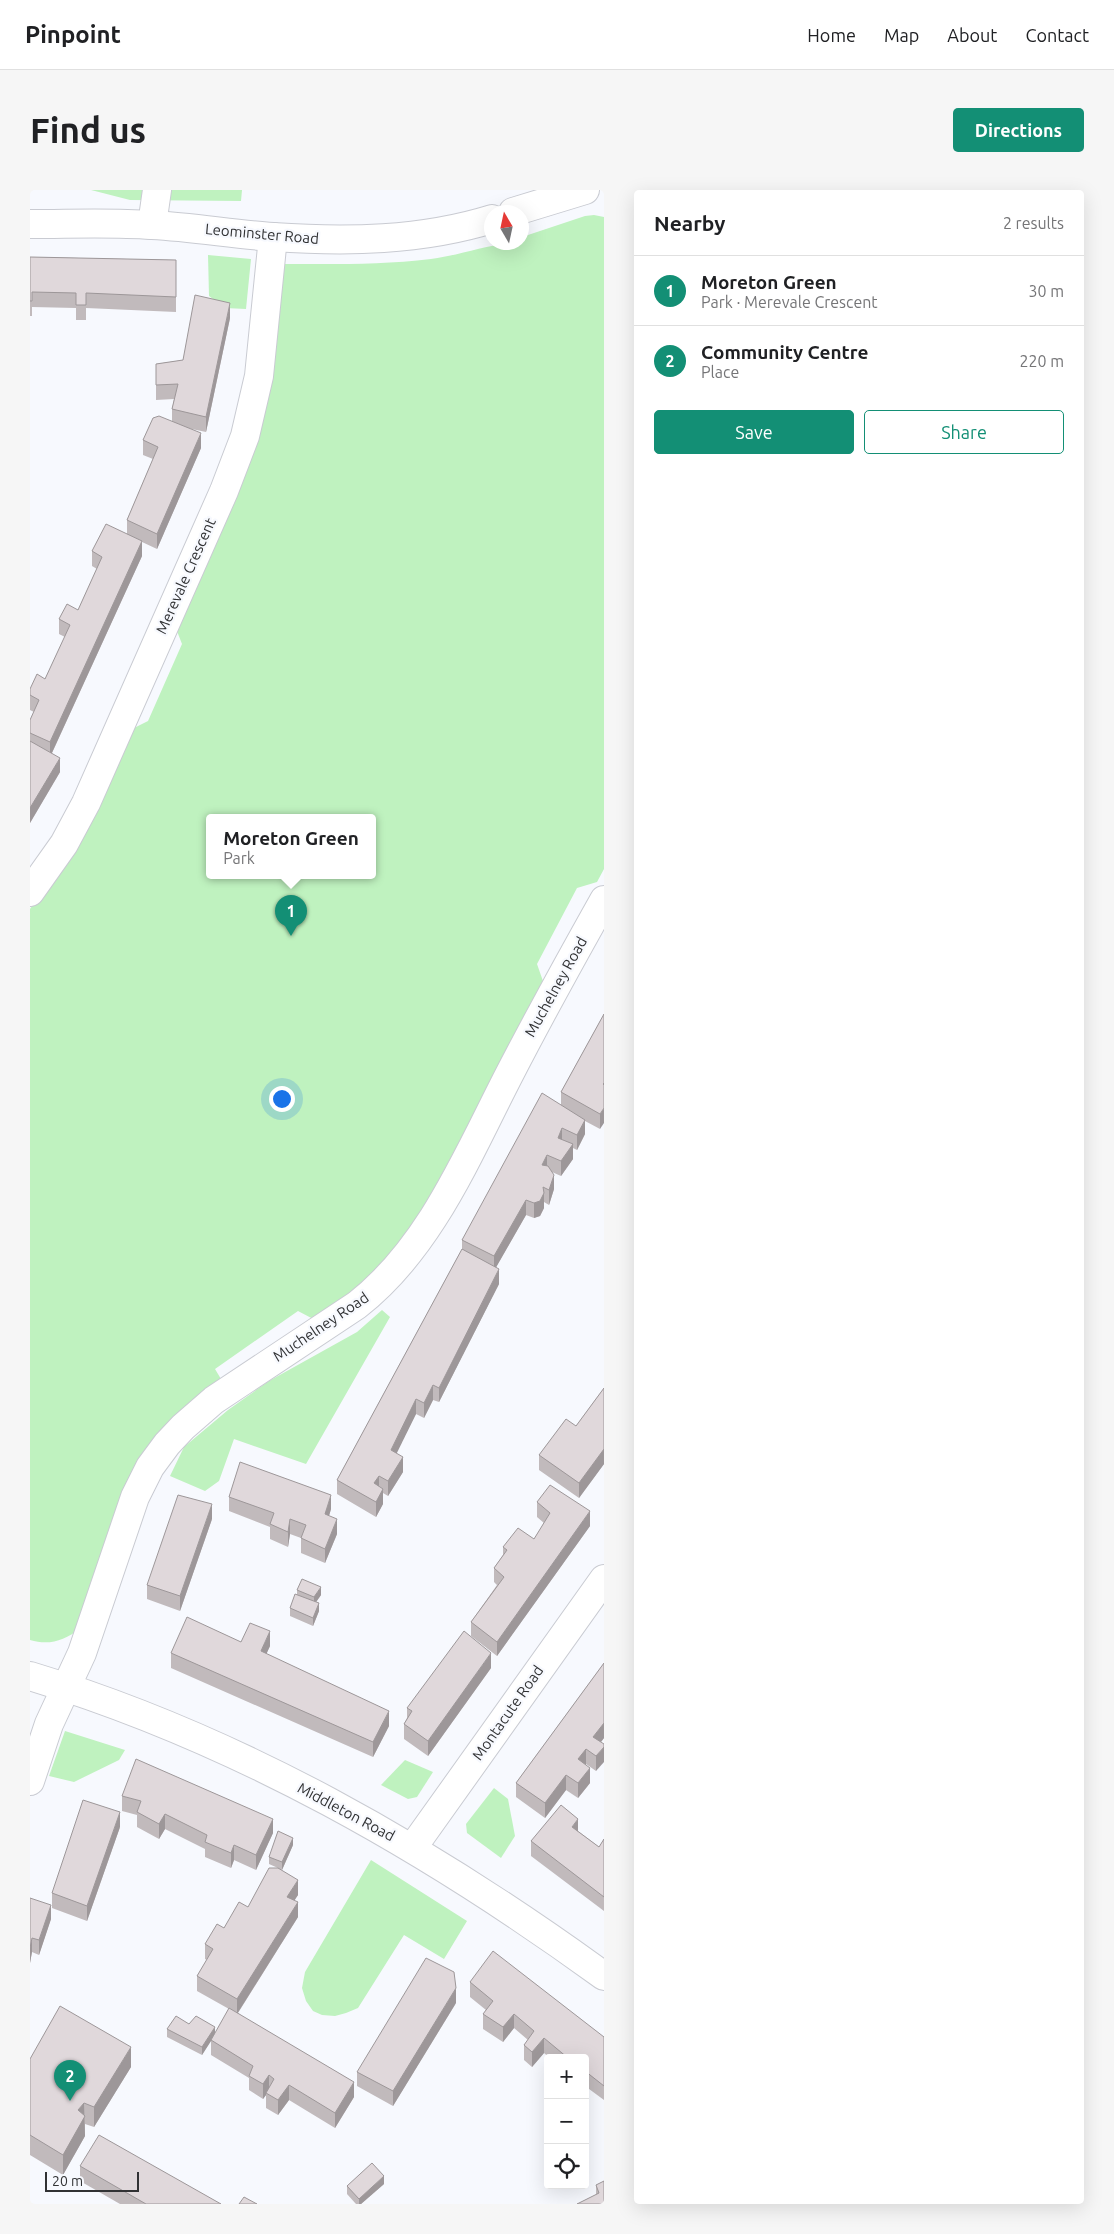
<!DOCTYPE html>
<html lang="en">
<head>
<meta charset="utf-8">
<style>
  body { margin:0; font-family:Ubuntu,sans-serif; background:#f6f6f6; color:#202124 }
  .controls { position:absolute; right:15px; bottom:15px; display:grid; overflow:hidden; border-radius:5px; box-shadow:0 5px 20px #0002 }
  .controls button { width:45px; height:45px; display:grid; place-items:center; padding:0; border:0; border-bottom:1px solid #e0e0e0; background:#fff; color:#202124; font:25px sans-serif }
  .compass { position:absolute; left:454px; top:15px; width:45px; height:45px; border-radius:50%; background:#fff; box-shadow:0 5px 20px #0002; rotate:351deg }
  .scale { position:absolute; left:15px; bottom:12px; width:94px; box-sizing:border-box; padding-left:5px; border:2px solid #313234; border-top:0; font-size:14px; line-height:18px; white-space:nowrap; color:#313234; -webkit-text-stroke:4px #f7f9fe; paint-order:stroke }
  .you { position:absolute; left:251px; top:908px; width:18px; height:18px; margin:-12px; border:4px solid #fff; border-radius:50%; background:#1a73e8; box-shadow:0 0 0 8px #1a73e833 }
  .badge { display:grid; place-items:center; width:32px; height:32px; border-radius:50%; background:#138f75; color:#fff; font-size:16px; font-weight:700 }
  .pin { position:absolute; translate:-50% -41px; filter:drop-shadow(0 1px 2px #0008) }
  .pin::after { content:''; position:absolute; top:26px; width:18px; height:15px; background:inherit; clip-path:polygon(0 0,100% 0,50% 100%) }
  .popup { position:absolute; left:176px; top:624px; width:170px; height:65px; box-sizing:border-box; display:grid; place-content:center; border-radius:5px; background:#fff; filter:drop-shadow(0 1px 4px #0005); font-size:16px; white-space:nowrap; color:#757577 }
  .popup b { font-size:19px; color:#202124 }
  .popup::after { content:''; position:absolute; left:50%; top:100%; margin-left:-10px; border:10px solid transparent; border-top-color:#fff }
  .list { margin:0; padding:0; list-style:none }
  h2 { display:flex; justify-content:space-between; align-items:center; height:65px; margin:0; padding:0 20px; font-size:21px }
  h2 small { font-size:16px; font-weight:400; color:#757577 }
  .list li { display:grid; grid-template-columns:32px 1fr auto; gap:15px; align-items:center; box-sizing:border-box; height:70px; padding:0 20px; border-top:1px solid #e0e0e0 }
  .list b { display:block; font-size:19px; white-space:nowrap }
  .list p { margin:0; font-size:16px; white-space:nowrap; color:#757577 }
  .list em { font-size:16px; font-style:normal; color:#757577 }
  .actions { display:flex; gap:10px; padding:15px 20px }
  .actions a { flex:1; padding:11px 0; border:1px solid #138f75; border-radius:5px; text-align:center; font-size:18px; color:#138f75 }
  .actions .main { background:#138f75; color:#fff }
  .icon { flex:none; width:28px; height:28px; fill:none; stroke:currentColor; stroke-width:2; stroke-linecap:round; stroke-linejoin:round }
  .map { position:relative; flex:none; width:574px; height:2014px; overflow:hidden; border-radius:5px }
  header { display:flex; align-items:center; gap:30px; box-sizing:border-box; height:70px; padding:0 25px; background:#fff; border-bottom:1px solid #e0e0e0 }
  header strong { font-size:24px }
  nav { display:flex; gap:28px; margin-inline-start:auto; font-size:18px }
  .intro { display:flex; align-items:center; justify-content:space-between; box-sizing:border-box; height:120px; padding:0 30px }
  h1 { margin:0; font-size:35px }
  .button { padding:12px 22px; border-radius:5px; background:#138f75; color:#fff; font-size:18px; font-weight:700 }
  main { display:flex; gap:30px; padding:0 30px }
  aside { flex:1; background:#fff; border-radius:5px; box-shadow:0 5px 20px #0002 }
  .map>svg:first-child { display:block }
  .green { fill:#bff2bf; fill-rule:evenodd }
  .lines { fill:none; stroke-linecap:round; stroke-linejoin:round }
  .minor-casing { stroke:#c9cbd2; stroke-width:30 }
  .minor { stroke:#fff; stroke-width:28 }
  .wall { fill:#c1babc }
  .shaded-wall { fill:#9d9799 }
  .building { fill:#e0d8db; stroke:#9d9799 }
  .labels { text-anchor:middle; stroke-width:4.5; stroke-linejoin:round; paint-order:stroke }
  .street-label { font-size:15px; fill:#313234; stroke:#f7f9fe }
</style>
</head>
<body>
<header>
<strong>Pinpoint</strong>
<nav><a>Home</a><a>Map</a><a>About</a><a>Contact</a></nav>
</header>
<div class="intro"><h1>Find us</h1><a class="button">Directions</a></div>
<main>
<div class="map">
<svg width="574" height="2014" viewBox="0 0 574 2014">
  <rect width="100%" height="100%" fill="#f7f9fe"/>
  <!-- green -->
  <g class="green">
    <path d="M 61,0 L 212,0 L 211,11 L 100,10 Z"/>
    <path d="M 564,25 L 574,27 L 574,679 L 567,692 L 547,698 L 507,774 L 514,794 L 384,1036 L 346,1085 L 287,1131 L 268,1121 L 185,1179 L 191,1189 L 141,1230 L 120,1256 L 50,1439 C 34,1450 20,1456 0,1450 L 0,719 L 30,675 L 98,541 L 118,531 L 152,454 L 145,436 L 252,79 L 255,74 C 304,74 352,75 401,69 C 431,65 461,53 492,52 L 492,47 L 555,26 ZM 180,627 L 342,627 L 342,685 L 180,685 Z"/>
    <path d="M 178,65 L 221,69 L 216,119 L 195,118 L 179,106 Z"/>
    <path d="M 352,1120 L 360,1127 L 276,1274 L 204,1249 L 189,1291 L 175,1301 L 140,1286 L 154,1257 L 198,1220 L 239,1191 L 327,1142 Z"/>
    <path d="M 35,1541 L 95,1560 L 89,1570 L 44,1592 L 19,1586 Z"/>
    <path d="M 375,1570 L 403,1582 L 387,1607 L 378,1609 L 351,1595 Z"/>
    <path d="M 464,1598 L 478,1609 L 485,1646 L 471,1668 L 437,1643 L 436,1634 Z"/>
    <path d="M 341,1670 L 437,1731 L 414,1769 L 374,1745 L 328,1818 L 316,1823 L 305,1826 L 292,1825 L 283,1821 L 276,1811 L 272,1798 L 275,1782 Z"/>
  </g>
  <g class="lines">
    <defs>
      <g id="minor">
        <path d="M 483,22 L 555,0"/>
        <path d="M 0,34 C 40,34 81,32 122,35 C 162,37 202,44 243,47 C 316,52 391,51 462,29"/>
        <path d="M 122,35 L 127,0"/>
        <path d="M 0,702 L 34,654 L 56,613 L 194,301 L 215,246 L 229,186 L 243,47"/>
        <path d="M 0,1486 C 208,1549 399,1659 574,1786"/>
        <path d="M 0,1591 L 19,1534 L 52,1463 L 105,1307 L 120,1277 L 137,1254 L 153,1237 L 184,1210 L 327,1115 C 401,1057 438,964 480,883 C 510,825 542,767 574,710"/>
        <path d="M 383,1657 L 574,1389"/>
      </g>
    </defs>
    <!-- minor casing -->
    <use href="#minor" class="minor-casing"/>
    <!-- minor -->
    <use href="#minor" class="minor"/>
  </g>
  <!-- wall -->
  <g class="wall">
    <path d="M 0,67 L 146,70 L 146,122 L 56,118 L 56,130 L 46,130 L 46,118 L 2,117 L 2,126 L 0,126 Z"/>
    <path d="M 200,128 L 176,242 L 157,238 L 171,258 L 127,359 L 112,352 L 112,366 L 22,563 L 30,582 L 0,633 L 0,530 L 4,522 L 0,520 L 0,499 L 15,489 L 35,447 L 29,444 L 29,429 L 48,420 L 67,379 L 62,376 L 62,361 L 97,344 L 97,330 L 123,269 L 113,265 L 113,250 L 142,231 L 142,219 L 144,209 L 126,210 L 126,174 L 153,170 Z"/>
    <path d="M 574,824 L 570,939 L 555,931 L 555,944 L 547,960 L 543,958 L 543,969 L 531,986 L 522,982 L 524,999 L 519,1015 L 514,1012 L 514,1018 L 510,1026 L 504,1028 L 496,1025 L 466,1077 L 469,1094 L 409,1212 L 403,1210 L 394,1228 L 386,1224 L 366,1263 L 373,1282 L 358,1306 L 353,1303 L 353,1314 L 346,1327 L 307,1304 L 307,1290 L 432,1059 L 432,1050 L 531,915 L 531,902 Z"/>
    <path d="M 574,1198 L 574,1274 L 549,1308 L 509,1280 L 509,1265 L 546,1236 Z"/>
    <path d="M 199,1307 L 301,1319 L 299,1326 L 307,1344 L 295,1373 L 271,1363 L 271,1348 L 260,1344 L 258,1357 L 240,1349 L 240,1337 L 199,1321 Z"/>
    <path d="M 507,1312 L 560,1336 L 467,1466 L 441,1446 L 441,1432 L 467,1395 L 464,1392 L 464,1378 L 473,1365 L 473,1357 L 504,1349 L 514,1333 L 507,1327 Z"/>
    <path d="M 182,1329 L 150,1421 L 117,1409 L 117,1395 Z"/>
    <path d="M 267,1400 L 291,1405 L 286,1412 L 289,1421 L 283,1436 L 260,1426 L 260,1418 L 267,1405 Z"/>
    <path d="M 211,1452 L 240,1456 L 236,1464 L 359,1536 L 343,1567 L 141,1478 L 141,1463 Z"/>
    <path d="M 574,1473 L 574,1548 L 571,1552 L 566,1581 L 556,1574 L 556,1575 L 560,1593 L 548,1608 L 536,1600 L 515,1628 L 486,1607 L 486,1593 Z"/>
    <path d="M 461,1478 L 398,1566 L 374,1549 L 374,1534 L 377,1528 L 377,1518 Z"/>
    <path d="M 92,1606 L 243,1643 L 226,1680 L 204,1670 L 201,1678 L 175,1667 L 175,1659 L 135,1639 L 129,1649 L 107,1637 L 107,1625 L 92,1621 Z"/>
    <path d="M 90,1637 L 57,1731 L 22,1718 L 22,1703 Z"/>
    <path d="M 548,1641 L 569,1657 L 574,1649 L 574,1721 L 501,1666 L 501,1651 Z"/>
    <path d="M 263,1655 L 252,1680 L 249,1679 L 268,1705 L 264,1710 L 268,1727 L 208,1823 L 324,1907 L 305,1938 L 259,1910 L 248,1925 L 236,1918 L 236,1905 L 233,1909 L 219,1900 L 219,1888 L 181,1865 L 181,1850 L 172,1865 L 137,1847 L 137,1839 L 159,1834 L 185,1844 L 199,1819 L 167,1801 L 167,1786 L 177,1770 L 175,1769 L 175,1754 L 218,1717 L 248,1678 L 239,1674 L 239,1667 Z"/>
    <path d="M 0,1708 L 21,1729 L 9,1765 L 2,1762 L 0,1773 Z"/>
    <path d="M 440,1792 L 574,1847 L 574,1910 L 555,1896 L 555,1868 L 520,1868 L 514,1863 L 502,1877 L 494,1870 L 494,1855 L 498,1850 L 484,1838 L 473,1852 L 453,1839 L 453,1824 L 456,1820 L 440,1807 Z"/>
    <path d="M 426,1813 L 363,1916 L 327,1896 L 327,1882 Z"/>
    <path d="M 0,1869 L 101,1877 L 64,1937 L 55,1934 L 55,1946 L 33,1985 L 0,1965 Z"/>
    <path d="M 50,1976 L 191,2014 L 90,2014 L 50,1991 Z"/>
    <path d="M 354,1994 L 331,2014 L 326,2014 L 317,2004 L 317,1996 Z"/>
    <path d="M 566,1995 L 574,2014 L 566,2004 Z"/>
  </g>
  <!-- shaded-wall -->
  <g class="shaded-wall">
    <path d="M 200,113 L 200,128 L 176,242 L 176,227 Z"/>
    <path d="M 171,243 L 171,258 L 127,359 L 127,344 Z"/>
    <path d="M 112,351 L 112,366 L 20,567 L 20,552 Z"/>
    <path d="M 30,568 L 30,582 L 0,633 L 0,618 Z"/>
    <path d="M 574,918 L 574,933 L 570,939 L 570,924 Z"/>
    <path d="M 555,930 L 555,944 L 547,960 L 547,945 Z"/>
    <path d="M 532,938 L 532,952 L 528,948 Z"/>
    <path d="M 543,954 L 543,969 L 531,986 L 531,971 Z"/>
    <path d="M 517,965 L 517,980 L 512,975 Z"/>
    <path d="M 524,985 L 524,999 L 519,1015 L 519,1000 Z"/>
    <path d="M 514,1003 L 514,1018 L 510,1026 L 504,1028 L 504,1013 Z"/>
    <path d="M 496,1010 L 496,1025 L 464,1081 L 464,1066 Z"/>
    <path d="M 469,1079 L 469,1094 L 409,1212 L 409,1198 Z"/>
    <path d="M 403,1195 L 403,1210 L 394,1228 L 394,1213 Z"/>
    <path d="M 386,1209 L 386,1224 L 361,1275 L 361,1260 Z"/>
    <path d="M 574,1259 L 574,1274 L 549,1308 L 549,1293 Z"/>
    <path d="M 373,1267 L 373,1282 L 358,1306 L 358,1291 Z"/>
    <path d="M 349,1286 L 349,1301 L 344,1293 Z"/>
    <path d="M 353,1299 L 353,1314 L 346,1327 L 346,1312 Z"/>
    <path d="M 301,1305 L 301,1319 L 295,1339 L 295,1324 Z"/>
    <path d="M 182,1314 L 182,1329 L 150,1421 L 150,1406 Z"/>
    <path d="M 560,1321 L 560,1336 L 467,1466 L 467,1452 Z"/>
    <path d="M 260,1329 L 260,1344 L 258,1357 L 258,1342 Z"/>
    <path d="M 307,1329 L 307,1344 L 295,1373 L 295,1359 Z"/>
    <path d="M 291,1397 L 291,1405 L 284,1415 L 284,1407 Z"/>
    <path d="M 289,1413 L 289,1421 L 283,1436 L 283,1428 Z"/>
    <path d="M 240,1441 L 240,1456 L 231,1476 L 231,1461 Z"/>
    <path d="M 461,1463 L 461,1478 L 398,1566 L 398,1551 Z"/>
    <path d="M 359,1521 L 359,1536 L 343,1567 L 343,1552 Z"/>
    <path d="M 574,1533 L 574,1548 L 563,1562 L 563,1547 Z"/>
    <path d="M 574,1557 L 574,1572 L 566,1581 L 566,1566 Z"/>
    <path d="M 556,1559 L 556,1574 L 548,1584 L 548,1569 Z"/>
    <path d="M 560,1578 L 560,1593 L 548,1608 L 548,1593 Z"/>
    <path d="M 536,1585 L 536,1600 L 515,1628 L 515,1613 Z"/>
    <path d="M 90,1622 L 90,1637 L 57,1731 L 57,1716 Z"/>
    <path d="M 135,1624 L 135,1639 L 129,1649 L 129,1634 Z"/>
    <path d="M 243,1629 L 243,1643 L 226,1680 L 226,1665 Z"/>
    <path d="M 548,1629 L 548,1644 L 542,1637 Z"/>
    <path d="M 263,1648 L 263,1655 L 252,1680 L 252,1672 Z"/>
    <path d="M 204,1655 L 204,1670 L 201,1678 L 201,1663 Z"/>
    <path d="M 268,1690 L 268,1705 L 257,1722 L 257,1707 Z"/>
    <path d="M 268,1712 L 268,1727 L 207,1824 L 207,1809 Z"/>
    <path d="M 21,1715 L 21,1729 L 9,1765 L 9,1750 Z"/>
    <path d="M 2,1748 L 2,1762 L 0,1773 L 0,1758 Z"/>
    <path d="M 426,1798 L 426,1813 L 363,1916 L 363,1901 Z"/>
    <path d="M 484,1824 L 484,1838 L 473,1852 L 473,1837 Z"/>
    <path d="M 185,1837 L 185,1845 L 172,1865 L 172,1857 Z"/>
    <path d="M 514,1848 L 514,1863 L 502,1877 L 502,1862 Z"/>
    <path d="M 101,1857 L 101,1877 L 64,1937 L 64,1917 Z"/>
    <path d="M 239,1885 L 239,1900 L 236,1903 L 236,1905 L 233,1909 L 233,1894 Z"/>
    <path d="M 324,1892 L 324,1907 L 305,1938 L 305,1923 Z"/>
    <path d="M 259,1895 L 259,1910 L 248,1925 L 248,1910 Z"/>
    <path d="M 54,1913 L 55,1946 L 33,1985 L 33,1965 L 48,1920 Z"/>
    <path d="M 354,1986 L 354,1994 L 331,2014 L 329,2014 L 329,2009 Z"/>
  </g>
  <!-- building -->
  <g class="building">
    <path d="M 0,67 L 146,70 L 146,107 L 56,103 L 56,115 L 46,115 L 46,103 L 2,102 L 2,111 L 0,111 Z"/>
    <path d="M 165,105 L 200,113 L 176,227 L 142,219 L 148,194 L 126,195 L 126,174 L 153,170 Z"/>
    <path d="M 129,226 L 171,243 L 127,344 L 97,330 L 128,257 L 113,250 L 123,228 Z"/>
    <path d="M 76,334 L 112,351 L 20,552 L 0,543 L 0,530 L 9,510 L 0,505 L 0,499 L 7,484 L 15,489 L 40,435 L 29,429 L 37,414 L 48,420 L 72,367 L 62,361 Z"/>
    <path d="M 0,551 L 30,568 L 0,618 Z"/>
    <path d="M 574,824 L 574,893 L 573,894 L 574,895 L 574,918 L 570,924 L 531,902 Z"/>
    <path d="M 512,903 L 555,930 L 547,945 L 532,938 L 528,948 L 543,954 L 531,971 L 517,965 L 512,975 L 518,976 L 524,985 L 519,1000 L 513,997 L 514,1003 L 510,1011 L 504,1013 L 496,1010 L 464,1066 L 432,1050 Z"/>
    <path d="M 432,1059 L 469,1079 L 409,1198 L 403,1195 L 394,1213 L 386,1209 L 361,1260 L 373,1267 L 358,1291 L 349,1286 L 344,1293 L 353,1299 L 346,1312 L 307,1290 Z"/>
    <path d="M 574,1198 L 574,1259 L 549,1293 L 509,1265 L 536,1229 L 546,1236 Z"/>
    <path d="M 210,1272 L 301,1305 L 295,1324 L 307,1329 L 295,1359 L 271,1348 L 276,1335 L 260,1329 L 258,1342 L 240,1334 L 244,1323 L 199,1307 Z"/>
    <path d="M 520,1295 L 560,1321 L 467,1452 L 441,1432 L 474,1387 L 464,1378 L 477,1360 L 473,1357 L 488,1338 L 504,1349 L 520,1323 L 507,1312 Z"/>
    <path d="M 148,1305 L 182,1314 L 150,1406 L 117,1395 Z"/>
    <path d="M 272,1389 L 291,1397 L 284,1407 L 267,1400 Z"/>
    <path d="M 265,1404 L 289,1413 L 283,1428 L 260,1418 Z"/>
    <path d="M 157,1427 L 211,1452 L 220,1433 L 240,1441 L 231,1461 L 359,1521 L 343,1552 L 141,1463 Z"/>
    <path d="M 434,1441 L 461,1463 L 398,1551 L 374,1534 L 382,1521 L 377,1518 Z"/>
    <path d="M 574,1473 L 574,1533 L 563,1547 L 574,1554 L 574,1557 L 566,1566 L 556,1559 L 548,1569 L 560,1578 L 548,1593 L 536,1585 L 515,1613 L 486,1593 Z"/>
    <path d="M 106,1569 L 243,1629 L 226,1665 L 204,1655 L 201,1663 L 175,1652 L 177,1645 L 135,1624 L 129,1634 L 107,1622 L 111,1611 L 92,1606 Z"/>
    <path d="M 53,1610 L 90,1622 L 57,1716 L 22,1703 Z"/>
    <path d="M 531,1615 L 548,1629 L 542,1637 L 569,1657 L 574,1649 L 574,1707 L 501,1651 Z"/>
    <path d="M 248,1641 L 263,1648 L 252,1672 L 239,1667 Z"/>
    <path d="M 239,1678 L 248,1678 L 268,1690 L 257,1707 L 268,1712 L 207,1809 L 167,1786 L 183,1759 L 175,1754 L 187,1734 L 194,1738 L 209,1712 L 218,1717 Z"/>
    <path d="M 0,1708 L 21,1715 L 9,1750 L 2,1748 L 0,1758 Z"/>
    <path d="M 463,1761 L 574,1847 L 574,1896 L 555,1881 L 555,1868 L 538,1868 L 514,1848 L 502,1862 L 494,1855 L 504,1841 L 484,1824 L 473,1837 L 453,1824 L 463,1811 L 440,1792 Z"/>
    <path d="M 396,1768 L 424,1782 L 426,1798 L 363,1901 L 327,1882 Z"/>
    <path d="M 30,1816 L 101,1857 L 64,1917 L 54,1913 L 48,1920 L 55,1926 L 33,1965 L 0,1945 L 0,1869 Z"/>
    <path d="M 199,1818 L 324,1892 L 305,1923 L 259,1895 L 248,1910 L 236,1903 L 244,1889 L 239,1885 L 233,1894 L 219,1886 L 223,1876 L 181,1850 Z"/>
    <path d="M 146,1826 L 159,1834 L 166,1826 L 185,1837 L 172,1857 L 137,1839 Z"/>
    <path d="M 69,1945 L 191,2014 L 116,2014 L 50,1976 Z"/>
    <path d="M 342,1973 L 354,1986 L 329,2009 L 317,1996 Z"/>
    <path d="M 574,1991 L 574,2014 L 547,2014 L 569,2003 L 566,1995 Z"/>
    <path d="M 214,2007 L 227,2014 L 209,2014 Z"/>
  </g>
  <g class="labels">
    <!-- street labels -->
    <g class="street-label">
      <text transform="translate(232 44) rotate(5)" y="5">Leominster Road</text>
      <text transform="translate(156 386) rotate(-66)" y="5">Merevale Crescent</text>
      <text transform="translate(526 797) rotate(-61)" y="5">Muchelney Road</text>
      <text transform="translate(291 1137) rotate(-34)" y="5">Muchelney Road</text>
      <text transform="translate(478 1523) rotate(-55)" y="5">Montacute Road</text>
      <text transform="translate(316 1622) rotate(28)" y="5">Middleton Road</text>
    </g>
  </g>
</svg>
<div class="controls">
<button>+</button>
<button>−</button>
<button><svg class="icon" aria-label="locate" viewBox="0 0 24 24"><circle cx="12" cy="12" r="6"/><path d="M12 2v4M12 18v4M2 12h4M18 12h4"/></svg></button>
</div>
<svg class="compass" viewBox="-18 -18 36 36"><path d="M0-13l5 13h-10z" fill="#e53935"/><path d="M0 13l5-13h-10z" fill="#757577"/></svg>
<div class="scale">20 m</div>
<div class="you"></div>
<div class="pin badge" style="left:261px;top:746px">1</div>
<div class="popup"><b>Moreton Green</b>Park</div>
<div class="pin badge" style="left:40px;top:1911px">2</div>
</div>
<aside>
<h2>Nearby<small>2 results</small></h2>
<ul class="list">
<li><span class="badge">1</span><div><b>Moreton Green</b><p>Park · Merevale Crescent</p></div><em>30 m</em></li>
<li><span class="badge">2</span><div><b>Community Centre</b><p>Place</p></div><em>220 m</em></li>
</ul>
<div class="actions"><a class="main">Save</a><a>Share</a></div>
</aside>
</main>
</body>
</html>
